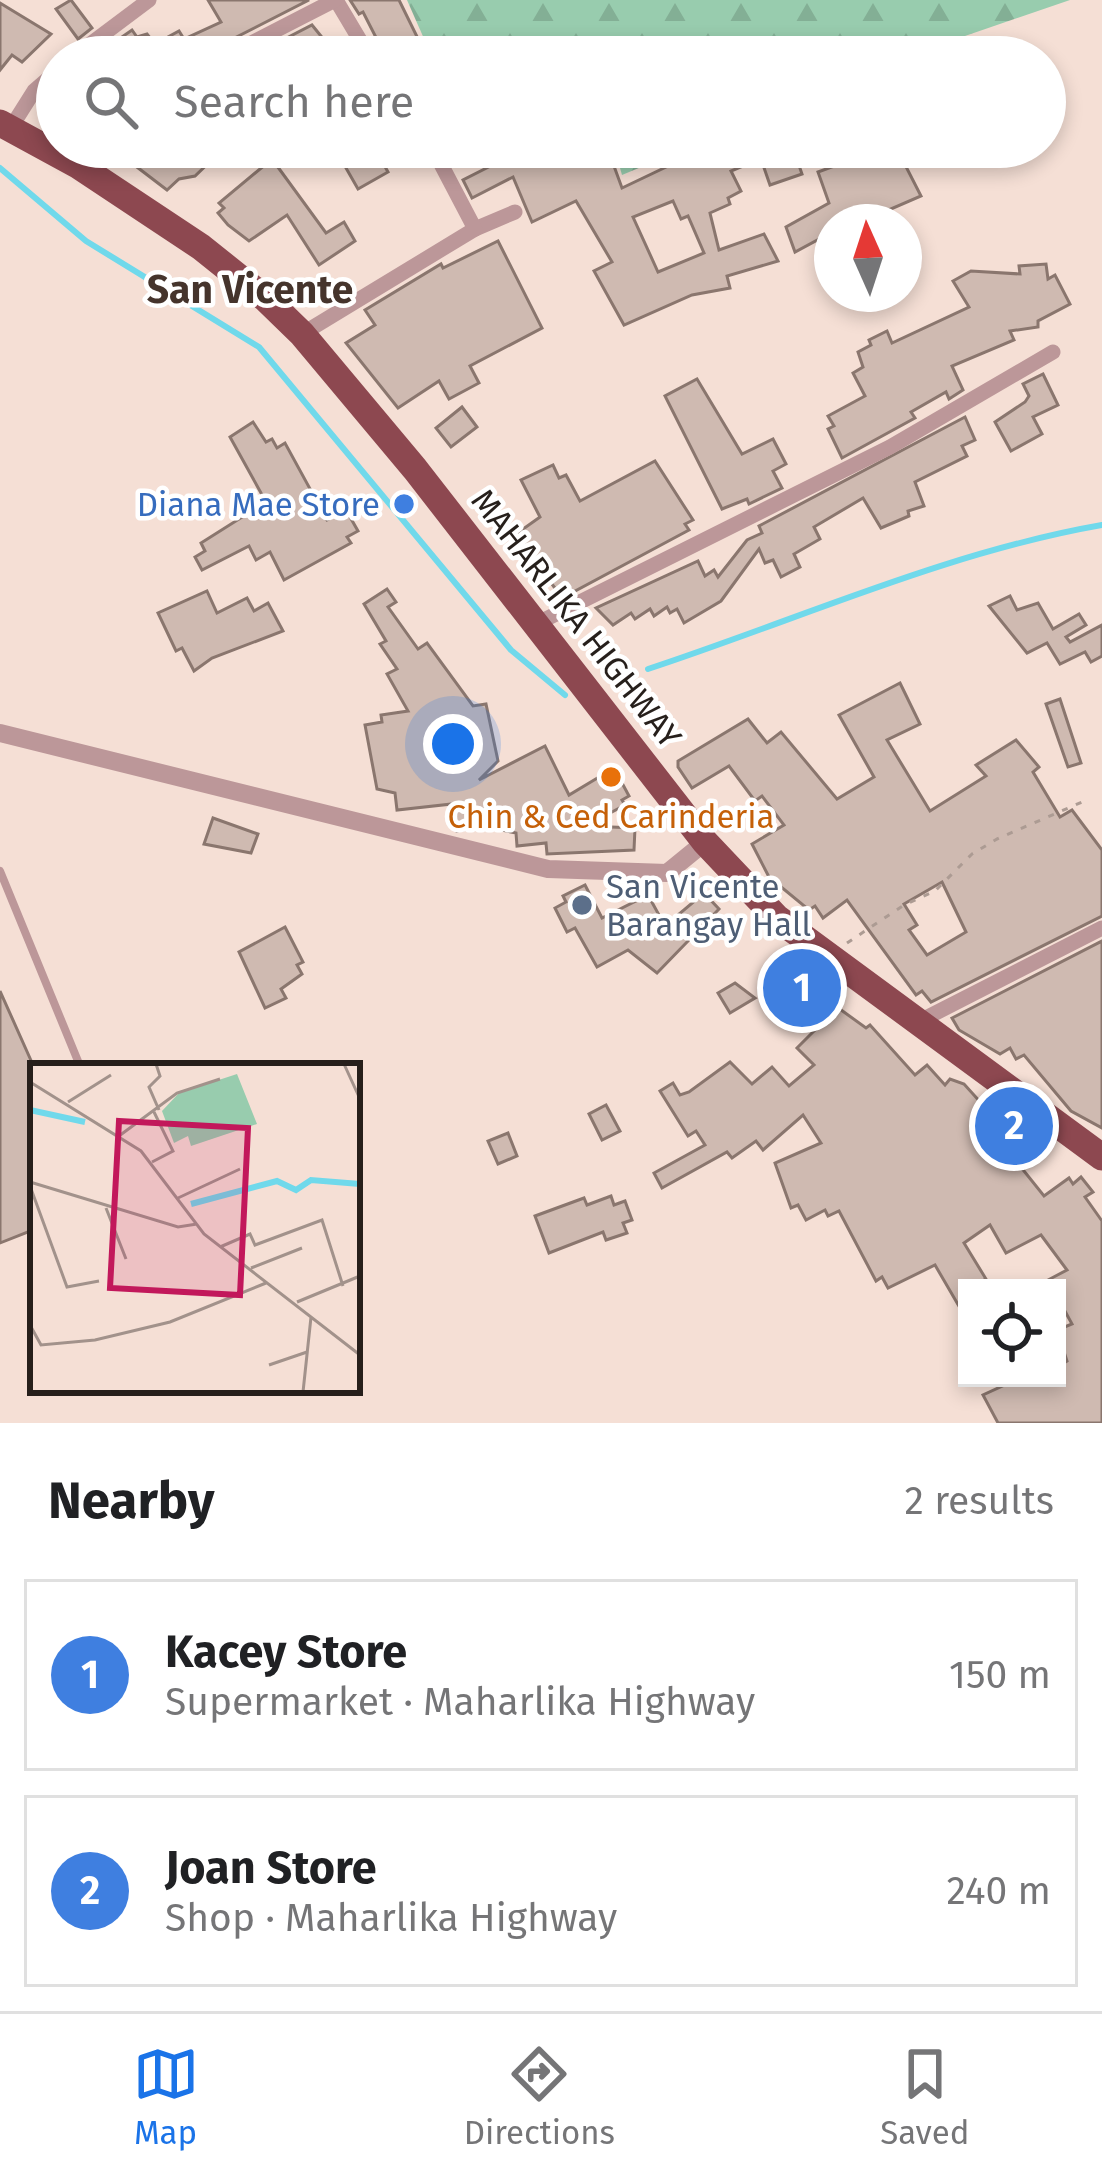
<!DOCTYPE html>
<html lang="en">
<head>
<meta charset="utf-8">
<style>
  body { margin:0; font-family:"Fira Sans",sans-serif; background:#f6f6f6; color:#202124 }
  .controls { position:absolute; right:36px; bottom:36px; display:grid; overflow:hidden; border-radius:0px; box-shadow:0 6px 18px #0003 }
  .controls button { width:108px; height:108px; display:grid; place-items:center; padding:0; border:0; border-bottom:3px solid #e0e0e0; background:#fff; color:#202124; font:60px sans-serif }
  .compass { position:absolute; left:814px; top:204px; width:108px; height:108px; border-radius:50%; background:#fff; box-shadow:0 6px 18px #0003; rotate:357deg }
  .you { position:absolute; left:453px; top:744px; width:42px; height:42px; margin:-30px; border:9px solid #fff; border-radius:50%; background:#1a73e8; box-shadow:0 0 0 18px #1a73e833 }
  .badge { display:grid; place-items:center; width:78px; height:78px; border-radius:50%; background:#1a73e8; color:#fff; font-size:39px; font-weight:700 }
  .pin { position:absolute; translate:-50% -50%; border:6px solid #fff; box-shadow:0 3px 12px #0006 }
  .list { margin:0; padding:0; list-style:none }
  h2 { display:flex; justify-content:space-between; align-items:center; height:156px; margin:0; padding:0 48px; font-size:51px }
  h2 small { font-size:39px; font-weight:400; color:#757577 }
  .list li { display:grid; grid-template-columns:78px 1fr auto; gap:36px; align-items:center; box-sizing:border-box; height:192px; margin:0 24px 24px; padding:0 24px; border:3px solid #e0e0e0; border-radius:0px }
  .list b { display:block; font-size:45px; white-space:nowrap }
  .list p { margin:0; font-size:39px; white-space:nowrap; color:#757577 }
  .list em { font-size:39px; font-style:normal; color:#757577 }
  .icon { flex:none; width:66px; height:66px; fill:none; stroke:currentColor; stroke-width:2; stroke-linecap:round; stroke-linejoin:round }
  .map { position:relative; flex:none; width:1102px; height:1423px; overflow:hidden }
  .search { position:absolute; background:#fff; box-shadow:0 6px 18px #0003; left:36px; right:36px; top:36px; height:132px; display:flex; align-items:center; gap:30px; box-sizing:border-box; padding:0 42px; border-radius:66px; color:#757577; font-size:45px }
  .sheet { height:588px; background:#fff }
  nav { display:flex; justify-content:space-around; align-items:center; box-sizing:border-box; height:168px; border-top:3px solid #e0e0e0; background:#fff; font-size:33px; color:#757577 }
  nav a { display:grid; justify-items:center; gap:6px }
  nav .on { color:#1a73e8 }
  .map>svg:first-child { display:block }
  .forest { fill:url(#forest-firs) }
  .lines { fill:none; stroke-linecap:round; stroke-linejoin:round }
  .stream { stroke:#70d9eb; stroke-width:6 }
  .building { fill:#cfbab1; stroke:#8a766e; stroke-width:3; fill-rule:evenodd }
  .path { stroke:#ac9b93; stroke-width:3; stroke-dasharray:6 9; stroke-linecap:butt }
  .service { stroke:#bc9799; stroke-width:8 }
  .minor { stroke:#bc9799; stroke-width:15 }
  .tertiary { stroke:#bc9799; stroke-width:18 }
  .trunk { stroke:#8d4850; stroke-width:27 }
  .shop-dot { fill:#3f7fe0; stroke:#fff; stroke-width:4.5 }
  .food-dot { fill:#e8710a; stroke:#fff; stroke-width:4.5 }
  .service-dot { fill:#5c6f8a; stroke:#fff; stroke-width:4.5 }
  .labels { text-anchor:middle; stroke-width:9; stroke-linejoin:round; paint-order:stroke }
  .shop-label { font-size:33px; fill:#366cbe; stroke:#fff; text-anchor:end }
  .street-label { font-size:33px; fill:#261f1b; stroke:#fff }
  .food-label { font-size:33px; fill:#c56008; stroke:#fff }
  .service-label { font-size:33px; fill:#4e5e75; stroke:#fff; text-anchor:start }
  .quarter-label { font-size:39px; font-weight:bold; fill:#45342c; stroke:#fff }
  .inset-river { fill:none; stroke:#70d9eb; stroke-width:6 }
  .inset-road { fill:none; stroke:#a2928b; stroke-width:3 }
  .view { fill:#c2185b; fill-opacity:0.15; stroke:#c2185b; stroke-width:6 }
  .inset-edge { fill:none; stroke:#261f1b; stroke-width:6 }
</style>
</head>
<body>
<div class="map">
<svg width="1102" height="1423" viewBox="0 0 1102 1423">
  <defs>
    <pattern id="forest-firs" width="22" height="20" patternUnits="userSpaceOnUse" patternTransform="scale(3)"><rect width="22" height="20" fill="#98ccae"/><path d="M5 1l3.5 6h-7zM16 11l3.5 6h-7z" fill="#83af95"/></pattern>
  </defs>
  <rect width="100%" height="100%" fill="#f5dfd5"/>
  <!-- forest -->
  <g class="forest">
    <path d="M 407,0 L 1070,0 L 904,57 L 432,57 Z"/>
    <path d="M 614,147 L 689,147 L 622,175 Z"/>
  </g>
  <g class="lines">
    <!-- stream -->
    <g class="stream">
      <path d="M 0,168 L 86,241 L 259,347 L 511,650 L 565,695"/>
      <path d="M 648,669 C 797,620 947,552 1102,525"/>
    </g>
  </g>
  <!-- building -->
  <g class="building">
    <path d="M 71,0 L 92,28 L 78,39 L 56,9 Z"/>
    <path d="M 208,0 L 309,0 L 219,46 L 212,57 L 133,57 L 129,52 L 93,57 L 132,30 L 137,37 L 147,34 L 155,44 L 179,31 L 184,39 L 221,22 Z"/>
    <path d="M 350,0 L 399,0 L 427,57 L 386,57 L 363,12 L 359,14 Z"/>
    <path d="M 0,3 L 51,34 L 22,62 L 12,55 L 0,70 Z"/>
    <path d="M 312,25 L 338,57 L 250,57 Z"/>
    <path d="M 110,147 L 225,147 L 195,176 L 179,179 L 167,190 L 129,161 L 125,164 Z"/>
    <path d="M 334,147 L 374,147 L 388,172 L 358,189 Z"/>
    <path d="M 528,147 L 607,147 L 622,188 L 704,149 L 740,147 L 748,164 L 731,171 L 741,191 L 728,198 L 730,204 L 710,213 L 719,250 L 764,234 L 778,261 L 727,276 L 730,288 L 692,295 L 624,325 L 594,271 L 612,262 L 576,201 L 532,222 L 513,177 L 472,198 L 463,180 ZM 673,201 L 681,219 L 688,216 L 704,253 L 658,272 L 633,217 Z"/>
    <path d="M 823,147 L 896,147 L 921,196 L 861,222 L 832,222 L 832,232 L 795,252 L 786,227 L 829,203 L 818,172 L 832,167 Z"/>
    <path d="M 794,151 L 802,174 L 770,185 L 762,162 Z"/>
    <path d="M 272,159 L 326,233 L 344,222 L 355,241 L 319,265 L 287,215 L 249,241 L 228,225 L 218,213 L 224,208 L 219,203 Z"/>
    <path d="M 498,241 L 542,328 L 470,366 L 479,383 L 449,399 L 439,381 L 398,408 L 346,343 L 375,325 L 365,310 L 441,264 L 443,268 Z"/>
    <path d="M 1046,264 L 1048,279 L 1055,275 L 1070,304 L 1038,321 L 1038,327 L 1010,331 L 1014,340 L 952,366 L 963,390 L 949,399 L 946,392 L 911,412 L 915,418 L 842,458 L 828,429 L 834,426 L 828,416 L 865,396 L 853,373 L 863,367 L 858,352 L 871,345 L 869,340 L 887,331 L 892,343 L 969,307 L 953,281 L 971,271 L 1020,274 L 1019,266 Z"/>
    <path d="M 1043,374 L 1058,405 L 1033,417 L 1042,434 L 1011,451 L 995,422 L 1025,402 L 1029,396 L 1023,384 Z"/>
    <path d="M 697,379 L 742,454 L 773,439 L 786,464 L 773,471 L 782,488 L 749,504 L 747,499 L 722,509 L 665,396 Z"/>
    <path d="M 462,407 L 477,427 L 451,447 L 436,428 Z"/>
    <path d="M 965,417 L 975,440 L 962,446 L 967,456 L 915,482 L 924,506 L 908,511 L 909,516 L 881,528 L 863,498 L 814,527 L 820,539 L 794,554 L 800,567 L 781,577 L 773,560 L 765,563 L 759,549 L 721,601 L 684,623 L 677,609 L 670,613 L 667,607 L 654,616 L 650,609 L 635,619 L 631,613 L 613,625 L 596,608 L 698,561 L 705,576 L 714,570 L 718,577 L 747,540 L 762,533 L 759,526 Z"/>
    <path d="M 253,422 L 266,442 L 272,439 L 277,448 L 285,443 L 327,520 L 346,510 L 358,531 L 347,537 L 351,543 L 284,580 L 270,552 L 256,560 L 249,546 L 202,570 L 195,557 L 205,551 L 201,543 L 266,502 L 230,437 Z"/>
    <path d="M 655,461 L 693,520 L 685,524 L 689,530 L 562,598 L 516,534 L 540,517 L 521,480 L 553,465 L 559,478 L 566,475 L 580,501 Z"/>
    <path d="M 387,589 L 396,602 L 388,607 L 418,649 L 427,643 L 473,706 L 486,704 L 498,761 L 479,780 L 545,746 L 569,795 L 614,768 L 629,796 L 622,800 L 625,805 L 586,826 L 635,828 L 634,850 L 547,854 L 546,843 L 517,846 L 516,833 L 482,826 L 457,831 L 452,804 L 397,810 L 395,793 L 377,789 L 365,725 L 382,722 L 381,715 L 408,711 L 387,674 L 397,669 L 380,644 L 386,641 L 364,604 Z"/>
    <path d="M 207,591 L 217,613 L 247,598 L 254,611 L 268,603 L 283,631 L 212,658 L 194,671 L 182,648 L 176,651 L 158,613 Z"/>
    <path d="M 1010,596 L 1017,610 L 1038,603 L 1053,629 L 1079,614 L 1086,625 L 1066,637 L 1070,642 L 1102,625 L 1102,656 L 1091,662 L 1085,652 L 1060,664 L 1047,643 L 1027,653 L 989,606 Z"/>
    <path d="M 900,683 L 920,724 L 887,740 L 930,811 L 986,776 L 976,765 L 1016,740 L 1039,767 L 1033,772 L 1060,817 L 1072,810 L 1102,850 L 1102,916 L 931,1002 L 922,991 L 916,995 L 847,900 L 823,918 L 815,906 L 809,910 L 769,877 L 752,844 L 784,825 L 762,796 L 755,801 L 729,766 L 692,788 L 678,767 L 678,761 L 748,719 L 767,743 L 781,732 L 837,799 L 874,777 L 839,715 ZM 942,882 L 966,932 L 927,955 L 909,930 L 917,925 L 904,904 Z"/>
    <path d="M 1060,699 L 1081,763 L 1068,767 L 1046,704 Z"/>
    <path d="M 213,818 L 258,834 L 251,853 L 204,844 Z"/>
    <path d="M 585,885 L 602,918 L 648,895 L 665,926 L 704,893 L 719,909 L 657,973 L 628,950 L 597,967 L 575,928 L 567,932 L 555,908 L 566,902 L 563,896 Z"/>
    <path d="M 285,927 L 303,962 L 297,965 L 302,974 L 281,989 L 286,998 L 265,1008 L 239,952 Z"/>
    <path d="M 1102,941 L 1102,1128 L 1071,1111 L 1024,1055 L 1016,1059 L 1010,1048 L 1000,1054 L 959,1030 L 952,1018 Z"/>
    <path d="M 777,965 L 793,984 L 797,978 L 866,1028 L 870,1025 L 915,1075 L 927,1065 L 945,1085 L 950,1079 L 964,1084 L 1010,1135 L 1017,1129 L 1032,1147 L 1016,1161 L 1044,1196 L 1069,1178 L 1073,1184 L 1081,1177 L 1093,1192 L 1085,1197 L 1102,1221 L 1102,1423 L 998,1423 L 983,1395 L 1020,1378 L 1057,1378 L 1057,1367 L 1067,1361 L 1057,1330 L 1072,1324 L 1048,1280 L 1067,1270 L 1041,1235 L 1006,1253 L 990,1225 L 964,1243 L 986,1279 L 967,1288 L 967,1320 L 935,1265 L 888,1288 L 882,1277 L 876,1281 L 839,1211 L 828,1216 L 825,1210 L 806,1220 L 798,1205 L 791,1208 L 775,1163 L 821,1143 L 803,1115 L 763,1150 L 756,1141 L 732,1158 L 727,1152 L 662,1188 L 654,1173 L 705,1145 L 696,1131 L 688,1136 L 660,1091 L 673,1083 L 680,1095 L 689,1092 L 730,1062 L 752,1084 L 772,1067 L 789,1086 L 814,1065 L 797,1048 L 825,1020 L 765,975 Z"/>
    <path d="M 735,983 L 755,998 L 730,1013 L 718,993 Z"/>
    <path d="M 0,991 L 33,1065 L 33,1230 L 0,1243 Z"/>
    <path d="M 606,1105 L 620,1131 L 602,1140 L 589,1114 Z"/>
    <path d="M 508,1133 L 517,1156 L 498,1164 L 488,1141 Z"/>
    <path d="M 611,1196 L 614,1205 L 625,1201 L 632,1220 L 623,1223 L 627,1233 L 606,1240 L 603,1232 L 549,1253 L 535,1216 L 584,1198 L 587,1205 Z"/>
  </g>
  <g class="lines">
    <!-- path -->
    <path class="path" d="M 847,943 L 904,905 L 935,891 L 972,854 L 997,839 L 1089,799"/>
    <!-- service -->
    <path class="service" d="M 0,871 L 80,1066"/>
    <!-- minor -->
    <g class="minor">
      <path d="M 336,0 L 370,57"/>
      <path d="M 73,57 L 149,0"/>
      <path d="M 224,57 L 335,0"/>
      <path d="M 10,129 L 34,91 L 57,71"/>
      <path d="M 79,166 L 98,147"/>
      <path d="M 475,229 L 515,212"/>
      <path d="M 302,334 L 475,229 L 432,147"/>
      <path d="M 536,624 L 890,447 L 1053,352"/>
      <path d="M 918,1022 L 1102,928"/>
    </g>
    <!-- tertiary -->
    <path class="tertiary" d="M 0,733 L 548,869 L 667,873 L 705,842"/>
    <!-- trunk -->
    <path class="trunk" d="M 0,123 L 79,166 L 201,247 L 266,299 L 302,334 L 415,469 L 705,842 L 777,918 L 1102,1157"/>
  </g>
  <!-- markers -->
  <circle class="shop-dot" cx="404" cy="504" r="12"/>
  <circle class="food-dot" cx="611" cy="777" r="12"/>
  <circle class="service-dot" cx="582" cy="905" r="12"/>
  <g class="labels">
    <!-- shop labels -->
    <g class="shop-label">
      <text x="380" y="516">Diana Mae Store</text>
    </g>
    <!-- street labels -->
    <g class="street-label">
      <text transform="translate(577 618) rotate(52)" y="12">MAHARLIKA HIGHWAY</text>
    </g>
    <!-- food labels -->
    <g class="food-label">
      <text x="611" y="828">Chin &amp; Ced Carinderia</text>
    </g>
    <!-- service labels -->
    <g class="service-label">
      <text x="606" y="898">San Vicente<tspan x="606" dy="38">Barangay Hall</tspan></text>
    </g>
    <!-- quarter labels -->
    <g class="quarter-label">
      <text x="250" y="303">San Vicente</text>
    </g>
  </g>
  <!-- overview -->
  <g transform="translate(30 1063)">
    <rect width="330" height="330" fill="#f5dfd5"/>
    <path d="M 207,11 L 227,61 L 161,83 L 158,73 L 144,80 L 132,48 L 149,30 Z" fill="#98ccae"/>
    <path class="inset-river" d="M 0,47 L 55,59M 161,141 L 247,118 L 266,127 L 281,117 L 330,121"/>
    <path class="inset-road" d="M 126,1 L 130,13 L 119,24 L 129,47M 314,1 L 330,36M 0,19 L 111,88 L 174,171 L 330,292M 38,39 L 81,12M 89,73 L 147,30 L 190,16M 122,99 L 143,88 L 124,49M 0,119 L 148,164 L 167,161M 0,123 L 37,224 L 69,218M 148,135 L 210,106M 76,145 L 96,196M 190,184 L 220,171 L 225,182 L 292,157 L 313,223M 221,205 L 272,185M 267,239 L 330,213M 0,262 L 11,282 L 65,277 L 140,259 L 236,220M 239,302 L 277,289M 273,329 L 281,254"/>
    <path class="view" d="M 89,58 L 218,65 L 210,232 L 80,225 Z"/>
    <rect width="330" height="330" class="inset-edge"/>
  </g>
</svg>
<div class="controls">
<button><svg class="icon" aria-label="locate" viewBox="0 0 24 24"><circle cx="12" cy="12" r="6"/><path d="M12 2v4M12 18v4M2 12h4M18 12h4"/></svg></button>
</div>
<svg class="compass" viewBox="-18 -18 36 36"><path d="M0-13l5 13h-10z" fill="#e53935"/><path d="M0 13l5-13h-10z" fill="#757577"/></svg>
<div class="you"></div>
<div class="pin badge" style="left:802px;top:988px;background:#3f7fe0">1</div>
<div class="pin badge" style="left:1014px;top:1126px;background:#3f7fe0">2</div>
<div class="search"><svg class="icon" aria-label="search" viewBox="0 0 24 24"><circle cx="10" cy="10" r="6"/><path d="M15 15l6 6"/></svg>Search here</div>
</div>
<section class="sheet">
<h2>Nearby<small>2 results</small></h2>
<ul class="list">
<li><span class="badge" style="background:#3f7fe0">1</span><div><b>Kacey Store</b><p>Supermarket · Maharlika Highway</p></div><em>150 m</em></li>
<li><span class="badge" style="background:#3f7fe0">2</span><div><b>Joan Store</b><p>Shop · Maharlika Highway</p></div><em>240 m</em></li>
</ul>
</section>
<nav>
<a class="on"><svg class="icon" aria-label="map" viewBox="0 0 24 24"><path d="M3 6l6-2 6 2 6-2v14l-6 2-6-2-6 2zM9 4v14M15 6v14"/></svg>Map</a>
<a><svg class="icon" aria-label="directions" viewBox="0 0 24 24"><path d="M12 3l9 9-9 9-9-9zM9 14v-3h6M13 9l2 2-2 2"/></svg>Directions</a>
<a><svg class="icon" aria-label="saved" viewBox="0 0 24 24"><path d="M7 4h10v16l-5-4-5 4z"/></svg>Saved</a>
</nav>
</body>
</html>
